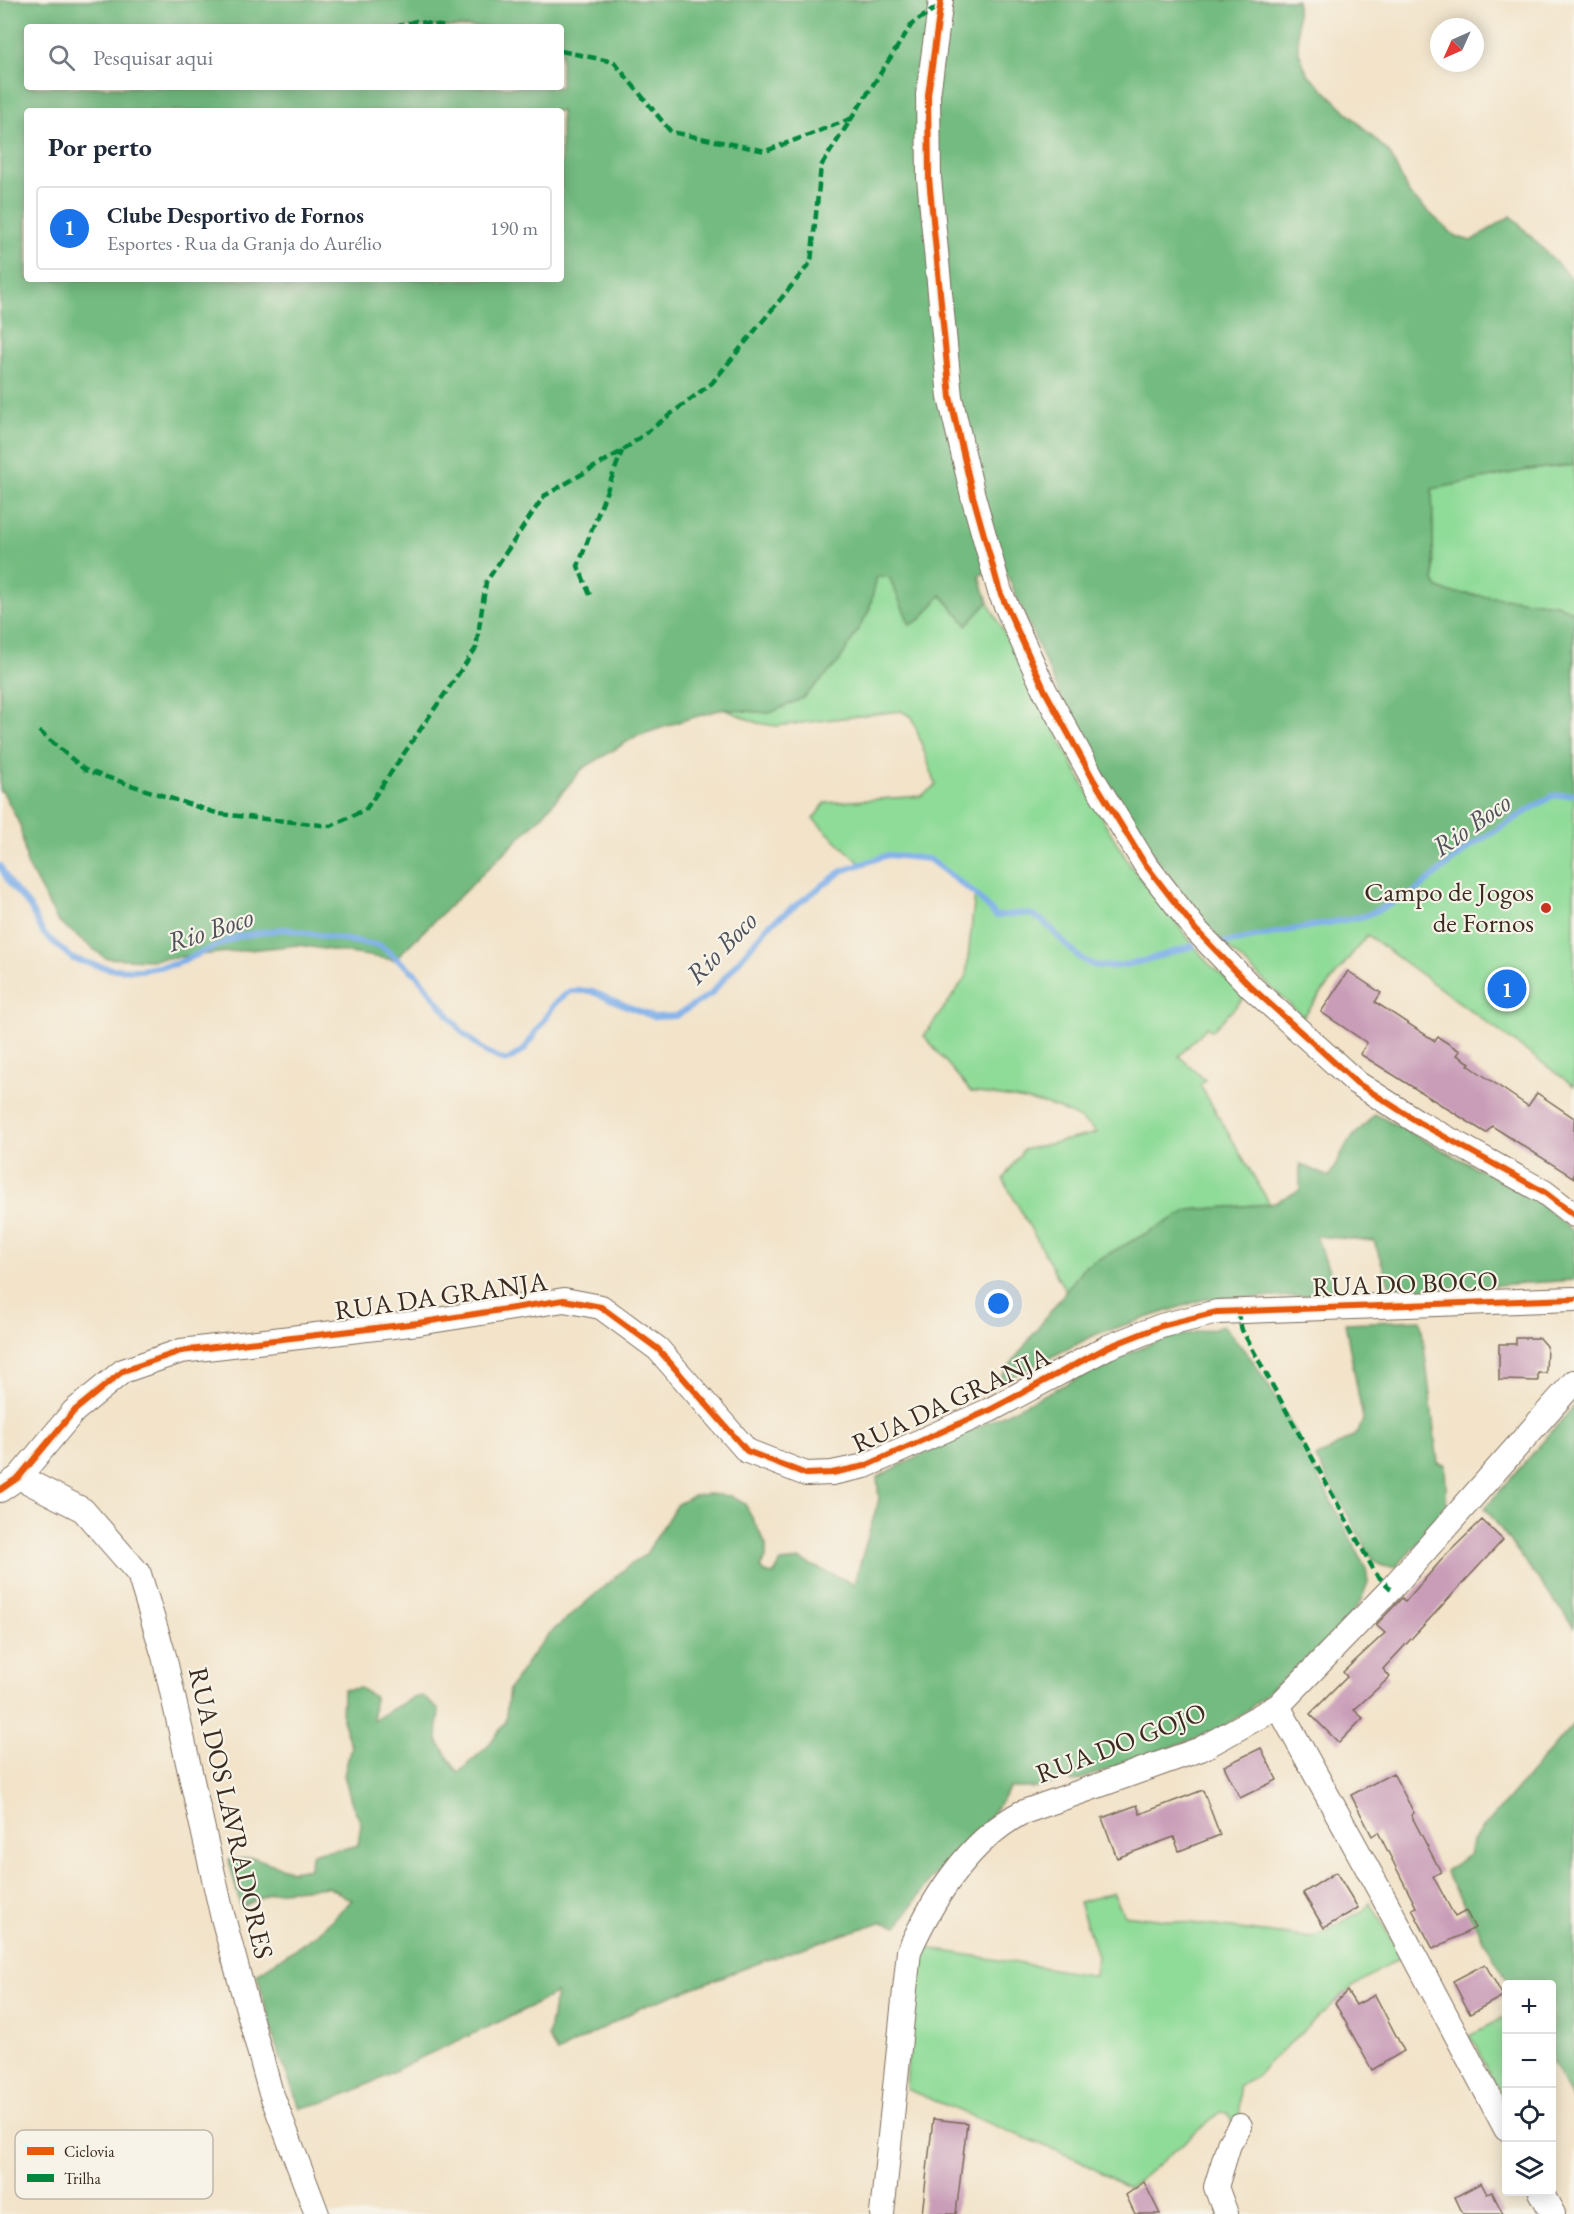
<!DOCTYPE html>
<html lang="pt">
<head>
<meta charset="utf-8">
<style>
  body { margin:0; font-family:"EB Garamond",serif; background:#f2f2f3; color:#1f2937 }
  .controls { position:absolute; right:18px; bottom:18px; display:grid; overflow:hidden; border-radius:6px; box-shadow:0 3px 15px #0003 }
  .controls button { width:54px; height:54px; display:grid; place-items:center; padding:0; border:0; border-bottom:2px solid #e0e1e3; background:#fff; color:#1f2937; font:30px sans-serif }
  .compass { position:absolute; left:1430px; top:18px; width:54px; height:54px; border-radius:50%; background:#fff; box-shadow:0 3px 15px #0003; rotate:225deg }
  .you { position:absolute; left:999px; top:1304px; width:21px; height:21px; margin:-15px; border:4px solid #fff; border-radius:50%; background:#1a73e8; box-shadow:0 0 0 9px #1a73e833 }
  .badge { display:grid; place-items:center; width:39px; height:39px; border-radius:50%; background:#1a73e8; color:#fff; font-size:20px; font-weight:700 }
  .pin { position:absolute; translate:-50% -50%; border:3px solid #fff; box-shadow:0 2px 6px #0006 }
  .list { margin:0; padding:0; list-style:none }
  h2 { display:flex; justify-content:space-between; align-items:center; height:78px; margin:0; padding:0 24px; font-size:26px }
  h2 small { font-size:20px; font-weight:400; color:#747a83 }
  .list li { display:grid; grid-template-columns:39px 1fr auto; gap:18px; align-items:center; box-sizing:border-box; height:84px; margin:0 12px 12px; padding:0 12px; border:2px solid #e0e1e3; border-radius:6px }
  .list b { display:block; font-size:22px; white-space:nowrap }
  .list p { margin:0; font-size:20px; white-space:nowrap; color:#747a83 }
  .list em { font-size:20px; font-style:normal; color:#747a83 }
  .icon { flex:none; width:33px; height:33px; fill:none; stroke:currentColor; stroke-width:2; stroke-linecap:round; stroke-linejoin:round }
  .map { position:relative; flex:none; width:1574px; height:2214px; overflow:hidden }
  .search { position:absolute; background:#fff; box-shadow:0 3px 15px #0003; left:24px; top:24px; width:540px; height:66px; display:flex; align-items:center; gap:15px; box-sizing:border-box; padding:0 21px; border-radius:6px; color:#747a83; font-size:22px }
  .panel { position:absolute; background:#fff; box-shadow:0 3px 15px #0003; left:24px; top:108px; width:540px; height:174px; border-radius:6px }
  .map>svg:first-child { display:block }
  .green { fill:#8fdb98; stroke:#65825b; stroke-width:1.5 }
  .forest { fill:#73bb80; stroke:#57724f; stroke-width:1.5; fill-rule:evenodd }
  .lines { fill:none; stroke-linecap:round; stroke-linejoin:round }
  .stream { stroke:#7eafe9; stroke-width:6 }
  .building { fill:#c99db8 }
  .minor-casing { stroke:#7b6b5a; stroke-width:26 }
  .minor { stroke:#fff; stroke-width:24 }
  .quiet { stroke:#00873e; stroke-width:4.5; stroke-dasharray:9 4.5; stroke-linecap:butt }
  .cycleway-casing { stroke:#f7f3e8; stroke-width:10 }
  .cycleway { stroke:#e8590c; stroke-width:6 }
  .poi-dot { fill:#c8321e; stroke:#f7f3e8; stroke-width:2 }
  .labels { text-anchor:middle; stroke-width:4.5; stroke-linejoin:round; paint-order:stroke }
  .poi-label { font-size:27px; fill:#3b2a1e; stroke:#f7f3e8; text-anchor:end }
  .street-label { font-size:27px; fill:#3b2a1e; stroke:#f7f3e8 }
  .water-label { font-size:28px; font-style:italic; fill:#4f525b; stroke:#f7f3e8 }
  .key { fill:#f7f3e8; stroke:#bfb7ab; stroke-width:1.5 }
  .key-label { font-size:16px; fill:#3b2a1e }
</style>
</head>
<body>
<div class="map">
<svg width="1574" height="2214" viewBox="0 0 1574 2214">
  <rect width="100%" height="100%" fill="#f7f3e8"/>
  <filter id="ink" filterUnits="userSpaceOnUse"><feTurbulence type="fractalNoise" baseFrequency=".0167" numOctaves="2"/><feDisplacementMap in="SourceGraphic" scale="12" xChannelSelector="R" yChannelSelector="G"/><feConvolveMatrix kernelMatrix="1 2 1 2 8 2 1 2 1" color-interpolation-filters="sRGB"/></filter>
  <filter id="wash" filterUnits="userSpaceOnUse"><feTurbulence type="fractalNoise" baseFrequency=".008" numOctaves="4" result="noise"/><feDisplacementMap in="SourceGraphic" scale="24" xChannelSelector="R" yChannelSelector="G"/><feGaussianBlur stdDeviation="1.35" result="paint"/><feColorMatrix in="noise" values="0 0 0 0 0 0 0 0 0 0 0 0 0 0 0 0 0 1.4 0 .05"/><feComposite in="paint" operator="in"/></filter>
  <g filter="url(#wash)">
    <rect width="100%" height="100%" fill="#f2e3c9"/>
    <!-- green -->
    <g class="green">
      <path d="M 1574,465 L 1574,612 L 1556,604 L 1448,592 L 1438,588 L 1434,581 L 1432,489 L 1527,470 Z"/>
      <path d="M 876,576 L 889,576 L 921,619 L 941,595 L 967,625 L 988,602 L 1094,805 L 1130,865 L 1208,963 L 1246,996 L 1212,1031 L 1207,1027 L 1179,1056 L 1205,1080 L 1200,1085 L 1270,1204 L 1189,1210 L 1084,1267 L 1066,1292 L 1003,1179 L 1023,1150 L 1097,1133 C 1064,1100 1016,1099 971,1092 L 924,1036 L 966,977 L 975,894 L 929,859 L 888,855 L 861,864 L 813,819 L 825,803 L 921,796 L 936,785 L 912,717 L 901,711 L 776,726 L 758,723 L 723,709 L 770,713 L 869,611 Z"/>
      <path d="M 1574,793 L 1574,1086 L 1367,935 L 1303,1017 L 1223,943 L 1365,916 L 1412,894 L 1472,845 L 1552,796 Z"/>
      <path d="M 1113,1893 L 1124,1915 L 1313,1938 L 1366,1909 L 1370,1902 L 1401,1957 L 1349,1989 L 1270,2061 L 1256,2077 L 1238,2086 L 1241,2119 L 1232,2123 L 1228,2114 L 1221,2111 L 1129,2189 L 1079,2160 L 906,2089 C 909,2042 909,1992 926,1948 L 1095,1976 L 1097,1956 L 1079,1902 Z"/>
      <path d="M 1506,2016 L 1506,2104 L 1470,2035 Z"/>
    </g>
    <!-- forest -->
    <g class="forest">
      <path d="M 0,0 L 1297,0 L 1298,50 L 1307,73 L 1390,154 L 1409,194 L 1455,236 L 1471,241 L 1511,216 L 1574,281 L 1574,465 L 1527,470 L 1432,489 L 1434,581 L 1438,588 L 1448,592 L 1556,604 L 1574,612 L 1574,794 L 1552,796 L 1472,845 L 1412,894 L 1365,916 L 1223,943 L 1196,913 L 1140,836 L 1069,716 L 1004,568 L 979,575 L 988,602 L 967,625 L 941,595 L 921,619 L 910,625 L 889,577 L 877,576 L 869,611 L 839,662 L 803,698 L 770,713 L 723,709 L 684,720 L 635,737 L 582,769 L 542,816 L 394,960 L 298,945 L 149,960 L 105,958 L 57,920 L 27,864 L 20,825 L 3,792 L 0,791 ZM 27,27 L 561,27 L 561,87 L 27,87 ZM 27,111 L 561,111 L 561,279 L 27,279 Z"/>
      <path d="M 1375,1114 L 1531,1197 L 1574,1232 L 1574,1280 L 1392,1292 L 1374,1241 L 1316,1236 L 1338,1295 L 1205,1299 L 1097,1334 L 995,1385 L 1084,1267 L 1189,1210 L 1271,1204 L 1300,1190 L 1300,1164 L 1329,1177 L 1348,1142 Z"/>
      <path d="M 1421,1320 L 1438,1463 L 1445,1465 L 1447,1512 L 1396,1567 C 1382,1568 1377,1564 1369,1553 L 1316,1458 L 1358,1433 L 1363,1419 L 1345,1323 Z"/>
      <path d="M 1224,1326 L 1254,1362 L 1285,1413 L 1366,1568 L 1368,1582 L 1360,1603 L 1343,1626 L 1248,1710 L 1217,1731 L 1073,1782 L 1066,1779 L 1036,1788 L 1010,1788 L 989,1818 L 927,1884 L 898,1926 L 881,1922 L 772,1958 L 642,2007 L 557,2053 L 548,2037 L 556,1993 C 509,2020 459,2039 410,2063 C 372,2082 343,2100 300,2108 L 276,2046 L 257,1974 L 316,1935 L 352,1900 L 328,1887 L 271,1892 L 241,1908 L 229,1860 L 255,1858 L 292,1871 L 310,1868 L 311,1855 C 327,1847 341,1852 358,1845 L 361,1823 L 352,1804 L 344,1775 L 351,1747 L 342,1719 L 343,1690 L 360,1688 L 374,1697 L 373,1720 L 412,1698 L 422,1696 L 439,1710 L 437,1740 L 458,1773 L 487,1747 L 505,1723 L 509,1689 L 535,1651 L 549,1634 L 627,1567 L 646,1554 L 677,1504 L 693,1496 L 707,1494 L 731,1496 L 745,1504 L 766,1545 L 766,1558 L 760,1567 L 764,1572 L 774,1574 L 781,1562 L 800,1560 L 854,1584 L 879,1499 L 877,1477 L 1123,1356 L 1160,1340 Z"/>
      <path d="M 1574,1406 L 1574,1627 L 1485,1508 Z"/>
      <path d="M 1574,1723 L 1574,2102 L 1552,2062 L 1552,1984 L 1509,1984 L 1445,1871 L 1469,1855 L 1472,1841 Z"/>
    </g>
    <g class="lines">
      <!-- stream -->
      <g class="stream">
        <path d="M 0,866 L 10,884 L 30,907 L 43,933 L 73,959 L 111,969 L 140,970 L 176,964 L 239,936 L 284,929 L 381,946 L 416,974 L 462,1032 L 486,1052 L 506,1061 L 524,1050 L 555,1003 L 570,991 L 590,991 L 654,1017 L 676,1016 L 711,994 L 768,926 L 842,871 L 888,855 L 929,859 L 975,894 L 996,916 C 1006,916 1019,912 1028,914 C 1048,917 1068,954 1089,963 C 1113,975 1167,953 1193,946"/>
        <path d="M 1223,943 L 1365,916 L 1412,894 L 1472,845 L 1552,796 L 1574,794"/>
      </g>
    </g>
    <g id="blocks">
      <!-- building -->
      <g class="building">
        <path d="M 1348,971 L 1381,993 L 1375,1002 L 1435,1041 L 1438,1037 L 1460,1051 L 1457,1055 L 1470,1063 L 1468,1065 L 1528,1106 L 1537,1093 L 1574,1118 L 1574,1178 L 1492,1126 L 1486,1133 L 1360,1054 L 1367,1043 L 1321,1012 Z"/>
        <path d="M 1516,1338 L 1540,1338 L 1547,1346 L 1546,1373 L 1538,1373 L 1538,1381 L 1499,1380 L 1499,1344 L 1516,1344 Z"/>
        <path d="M 1482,1520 L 1503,1540 L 1383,1669 L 1390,1677 L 1354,1710 L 1363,1718 L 1339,1743 L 1310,1714 L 1347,1677 L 1343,1672 L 1385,1633 L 1376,1625 L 1402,1598 L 1405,1602 L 1444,1557 Z"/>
        <path d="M 1261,1748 L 1277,1780 L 1240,1798 L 1224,1766 Z"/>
        <path d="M 1393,1773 L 1414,1813 L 1411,1815 L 1441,1872 L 1433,1876 L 1455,1917 L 1466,1911 L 1475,1928 L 1433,1949 L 1412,1909 L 1416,1907 L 1378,1832 L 1372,1836 L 1351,1795 Z"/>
        <path d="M 1203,1790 L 1220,1835 L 1179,1851 L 1174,1837 L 1117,1858 L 1102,1818 L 1137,1805 L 1140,1814 Z"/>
        <path d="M 1336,1872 L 1358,1908 L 1324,1928 L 1303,1893 Z"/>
        <path d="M 1485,1964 L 1503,1996 L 1470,2014 L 1453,1981 Z"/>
        <path d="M 1347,1991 L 1356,2005 L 1375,1995 L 1404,2051 L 1372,2070 L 1335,2003 Z"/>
        <path d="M 933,2119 L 967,2123 L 956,2214 L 922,2214 Z"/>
        <path d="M 1144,2182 L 1160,2214 L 1135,2214 L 1126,2195 Z"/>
        <path d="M 1481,2183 L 1487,2194 L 1492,2192 L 1503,2214 L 1463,2214 L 1455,2197 Z"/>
      </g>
    </g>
  </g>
  <g filter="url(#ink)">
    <use href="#blocks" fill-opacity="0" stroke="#7b6b5a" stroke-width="1.5"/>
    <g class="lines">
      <defs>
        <g id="minor">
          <path d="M 941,0 L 928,95 L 929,178 L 950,397 L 973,496 L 1000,592 L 1045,691 L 1093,779 L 1145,864 L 1196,930 L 1250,986 L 1357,1083 L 1418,1122 L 1544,1192 L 1574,1215"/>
          <path d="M 19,1477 L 83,1510 L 139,1574 L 164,1656 L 222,1914 L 270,2090 L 317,2214"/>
          <path d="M 0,1490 L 19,1477 L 74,1411 L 123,1371 L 181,1351 L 418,1323 L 564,1300 L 601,1307 L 658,1349 L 747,1451 L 806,1474 L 832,1473 L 865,1466 L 990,1410 L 1108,1347 L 1161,1326 L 1217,1312 L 1574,1299"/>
          <path d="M 1278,1706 L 1387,1904 L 1506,2129"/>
          <path d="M 1541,2192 L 1553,2214"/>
          <path d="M 882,2214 L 909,1951 C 933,1898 969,1841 1021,1813 L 1201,1749 L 1278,1706 L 1391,1589 L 1574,1382"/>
          <path d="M 1226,2214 L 1216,2187 L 1229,2144 L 1240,2126"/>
        </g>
      </defs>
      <!-- minor casing -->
      <use href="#minor" class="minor-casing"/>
      <!-- minor -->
      <use href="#minor" class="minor"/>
      <!-- quiet -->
      <g class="quiet">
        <path d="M 395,27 L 416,21 L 444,27"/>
        <path d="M 561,51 L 614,62 L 671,132 L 766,151 L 853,118"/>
        <path d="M 590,595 L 578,566 L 622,451"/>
        <path d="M 39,731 L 85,770 L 219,814 L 331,826 L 366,809 L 476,648 L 486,582 L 544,496 L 622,451 L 712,383 L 811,262 L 821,166 L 912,24 L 940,5"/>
        <path d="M 1237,1311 L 1242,1330 L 1376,1574 L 1391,1589"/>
      </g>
      <defs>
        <g id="cycleway">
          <path d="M 941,0 L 928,95 L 929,178 L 950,397 L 973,496 L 1000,592 L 1045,691 L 1093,779 L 1145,864 L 1196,930 L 1250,986 L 1357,1083 L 1418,1122 L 1544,1192 L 1574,1215"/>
          <path d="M 0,1490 L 19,1477 L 74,1411 L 123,1371 L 181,1351 L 418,1323 L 564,1300 L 601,1307 L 658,1349 L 747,1451 L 806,1474 L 832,1473 L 865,1466 L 990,1410 L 1108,1347 L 1161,1326 L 1217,1312 L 1574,1299"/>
        </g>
      </defs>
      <!-- cycleway casing -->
      <use href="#cycleway" class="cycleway-casing"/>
      <!-- cycleway -->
      <use href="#cycleway" class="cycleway"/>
    </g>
  </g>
  <!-- markers -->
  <circle class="poi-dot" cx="1546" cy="908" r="6"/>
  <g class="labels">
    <!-- poi labels -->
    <g class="poi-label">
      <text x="1534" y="901">Campo de Jogos<tspan x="1534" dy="31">de Fornos</tspan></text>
    </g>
    <!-- street labels -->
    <g class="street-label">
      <text transform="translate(1405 1284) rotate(-2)" y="9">RUA DO BOCO</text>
      <text transform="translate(441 1296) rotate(-8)" y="9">RUA DA GRANJA</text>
      <text transform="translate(951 1400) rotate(-25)" y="9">RUA DA GRANJA</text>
      <text transform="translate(1121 1743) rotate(-21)" y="9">RUA DO GOJO</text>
      <text transform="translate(231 1813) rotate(77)" y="9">RUA DOS LAVRADORES</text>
    </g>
    <!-- water labels -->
    <g class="water-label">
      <text transform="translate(1471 824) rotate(-35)" y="10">Rio Boco</text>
      <text transform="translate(210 929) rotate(-18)" y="10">Rio Boco</text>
      <text transform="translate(721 947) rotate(-46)" y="10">Rio Boco</text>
    </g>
  </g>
  <!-- legend -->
  <rect x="15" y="2130" width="198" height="69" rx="9" class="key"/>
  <rect x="27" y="2147" width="27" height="8" fill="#e8590c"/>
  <rect x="27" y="2174" width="27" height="8" fill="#00873e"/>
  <g class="key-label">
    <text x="64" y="2157">Ciclovia</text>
    <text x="64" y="2184">Trilha</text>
  </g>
</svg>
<div class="controls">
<button>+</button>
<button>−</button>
<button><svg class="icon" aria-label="locate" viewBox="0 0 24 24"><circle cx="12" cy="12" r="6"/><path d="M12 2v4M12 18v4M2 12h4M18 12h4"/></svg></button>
<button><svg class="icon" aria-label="layers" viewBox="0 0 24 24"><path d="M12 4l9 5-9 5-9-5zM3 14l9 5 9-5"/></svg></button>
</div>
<svg class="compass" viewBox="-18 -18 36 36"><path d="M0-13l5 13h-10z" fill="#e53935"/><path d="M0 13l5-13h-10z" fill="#747a83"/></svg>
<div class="you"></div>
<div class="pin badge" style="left:1507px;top:989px">1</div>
<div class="search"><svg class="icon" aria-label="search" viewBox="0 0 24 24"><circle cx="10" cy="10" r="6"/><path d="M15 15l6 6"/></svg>Pesquisar aqui</div>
<section class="panel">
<h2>Por perto<small></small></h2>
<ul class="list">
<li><span class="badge">1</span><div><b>Clube Desportivo de Fornos</b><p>Esportes · Rua da Granja do Aurélio</p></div><em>190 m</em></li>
</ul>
</section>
</div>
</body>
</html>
